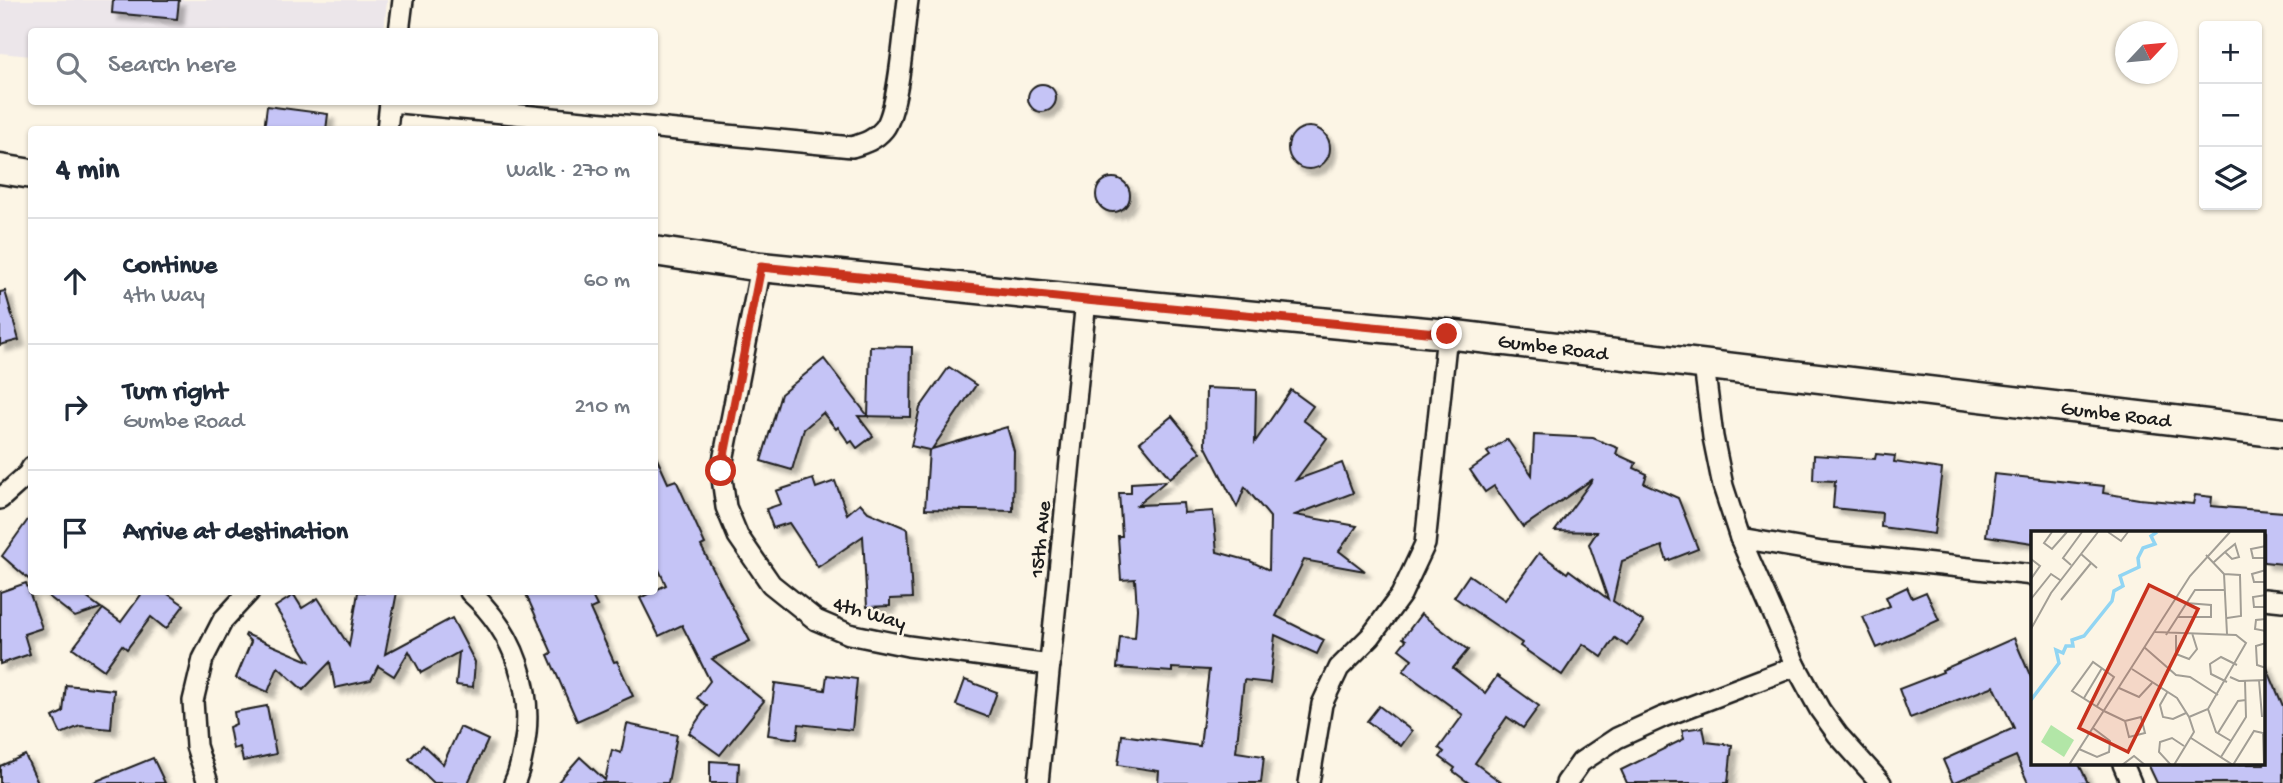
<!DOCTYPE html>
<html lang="en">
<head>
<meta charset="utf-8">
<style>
  body { margin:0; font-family:"Gochi Hand",sans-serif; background:#f6f6f7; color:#1f2937 }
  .controls { position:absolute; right:21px; top:21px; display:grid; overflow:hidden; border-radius:7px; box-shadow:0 2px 5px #0004 }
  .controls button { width:63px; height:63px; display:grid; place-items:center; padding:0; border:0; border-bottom:2px solid #e0e1e3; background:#fff; color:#1f2937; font:35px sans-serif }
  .compass { position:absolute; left:2115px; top:21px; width:63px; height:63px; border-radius:50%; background:#fff; box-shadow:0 2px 5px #0004; rotate:64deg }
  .stop { position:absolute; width:21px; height:21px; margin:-16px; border:5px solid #c8321e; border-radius:50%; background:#fff }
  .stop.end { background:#c8321e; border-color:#fff; box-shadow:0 2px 7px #0008 }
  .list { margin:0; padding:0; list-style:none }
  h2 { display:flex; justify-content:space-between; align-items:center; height:91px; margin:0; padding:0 28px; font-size:30px }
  h2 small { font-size:23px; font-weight:400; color:#747a83 }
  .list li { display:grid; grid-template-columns:46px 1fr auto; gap:21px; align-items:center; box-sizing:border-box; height:126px; padding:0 28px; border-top:2px solid #e0e1e3 }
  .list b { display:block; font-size:26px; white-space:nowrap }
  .list p { margin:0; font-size:23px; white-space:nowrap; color:#747a83 }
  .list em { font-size:23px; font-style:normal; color:#747a83 }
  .icon { flex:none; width:38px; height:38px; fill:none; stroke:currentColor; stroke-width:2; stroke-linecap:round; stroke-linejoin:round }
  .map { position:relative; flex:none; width:2283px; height:783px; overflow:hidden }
  .search { position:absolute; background:#fff; box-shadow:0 2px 5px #0004; left:28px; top:28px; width:630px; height:77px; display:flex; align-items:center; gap:18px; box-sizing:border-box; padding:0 24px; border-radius:7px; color:#747a83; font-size:26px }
  .panel { position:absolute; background:#fff; box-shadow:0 2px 5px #0004; left:28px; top:126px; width:630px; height:469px; border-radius:7px }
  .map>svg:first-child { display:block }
  .built { fill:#ece6ea }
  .building { fill:#c5c4f6; stroke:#1c1c1c; stroke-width:2; filter:url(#shadow) }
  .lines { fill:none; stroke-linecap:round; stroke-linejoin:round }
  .street-casing { stroke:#1c1c1c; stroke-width:24 }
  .secondary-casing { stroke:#1c1c1c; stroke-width:33 }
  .street { stroke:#fcf5e5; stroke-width:19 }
  .secondary { stroke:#fcf5e5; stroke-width:28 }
  .route { stroke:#c8321e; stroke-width:9 }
  .labels { text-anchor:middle; stroke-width:5; stroke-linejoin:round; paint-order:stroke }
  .street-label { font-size:21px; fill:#1c1c1c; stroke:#fcf5e5 }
  .inset-river { fill:none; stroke:#91d5f3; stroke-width:3.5 }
  .inset-road { fill:none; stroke:#a29e95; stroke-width:2 }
  .view { fill:#c8321e; fill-opacity:0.15; stroke:#c8321e; stroke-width:3.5 }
  .inset-edge { fill:none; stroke:#1c1c1c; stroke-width:3.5 }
</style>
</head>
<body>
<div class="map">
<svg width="2283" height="783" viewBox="0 0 2283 783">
  <defs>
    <filter id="shadow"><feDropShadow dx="6" dy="6" stdDeviation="2" flood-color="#0004"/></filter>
  </defs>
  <rect width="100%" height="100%" fill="#fcf5e5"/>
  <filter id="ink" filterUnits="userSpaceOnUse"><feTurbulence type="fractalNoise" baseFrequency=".0143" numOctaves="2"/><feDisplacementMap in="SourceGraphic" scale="14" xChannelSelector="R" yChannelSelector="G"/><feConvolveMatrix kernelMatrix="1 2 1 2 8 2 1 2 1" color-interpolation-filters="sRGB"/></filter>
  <g filter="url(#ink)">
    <!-- built -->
    <path class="built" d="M 0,0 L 387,0 L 384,31 L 32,32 L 31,56 L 0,53 Z"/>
    <!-- building -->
    <g class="building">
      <path d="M 113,0 L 179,0 L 177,19 L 112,13 Z"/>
      <circle cx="1042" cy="98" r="14"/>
      <path d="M 267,106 L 328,114 L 326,130 L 264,130 Z"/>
      <circle cx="1309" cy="148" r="21"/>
      <circle cx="1113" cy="195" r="17"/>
      <path d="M 5,291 L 19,340 L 0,345 L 0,292 Z"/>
      <path d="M 870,346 L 912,347 L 911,417 L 858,416 L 873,436 L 857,448 L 852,441 L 849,443 L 838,427 L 836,429 L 823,413 L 804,429 L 792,470 L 761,461 L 781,394 L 824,359 L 868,416 Z"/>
      <path d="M 949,367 L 976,385 L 932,449 L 1007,427 L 1014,451 L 1013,511 L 925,509 L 929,450 L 911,446 L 920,408 Z"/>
      <path d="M 1206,388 L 1256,390 L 1255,442 L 1291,390 L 1313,406 L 1303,420 L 1327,438 L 1296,480 L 1342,463 L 1353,493 L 1295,515 L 1357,526 L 1339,551 L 1365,571 L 1304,560 L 1276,616 L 1324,640 L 1317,654 L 1275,635 L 1270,683 L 1244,680 L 1236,752 L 1264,756 L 1261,783 L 1158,783 L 1159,771 L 1118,765 L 1122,735 L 1200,746 L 1209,670 L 1172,668 L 1172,672 L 1117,668 L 1120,637 L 1135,638 L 1137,609 L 1135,579 L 1121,580 L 1118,536 L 1122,536 L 1119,493 L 1131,493 L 1131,483 L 1166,481 L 1137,505 L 1183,503 L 1184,513 L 1213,511 L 1217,552 L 1250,561 L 1269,570 L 1270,517 L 1245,487 L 1237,507 L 1205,445 Z"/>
      <path d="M 1172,416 L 1201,452 L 1170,478 L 1140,442 Z"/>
      <path d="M 1534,435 L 1593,438 L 1618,448 L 1616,454 L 1636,463 L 1634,468 L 1647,474 L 1644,483 L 1678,498 L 1698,549 L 1667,561 L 1662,546 L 1622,561 L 1613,601 L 1644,622 L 1627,646 L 1615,638 L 1602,657 L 1583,644 L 1562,675 L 1520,646 L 1522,643 L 1454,597 L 1469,575 L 1505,600 L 1539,553 L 1567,573 L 1569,570 L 1608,599 L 1589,544 L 1597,532 L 1555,531 L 1593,479 L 1523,527 L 1494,486 L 1485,492 L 1470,470 L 1490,456 L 1487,452 L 1507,439 L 1532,475 Z"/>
      <path d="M 654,452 L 668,483 L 676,480 L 705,544 L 701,546 L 750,641 L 712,659 L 764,701 L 720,755 L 689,733 L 707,706 L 697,698 L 710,681 L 682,625 L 659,636 L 640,598 L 666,585 L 654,559 Z"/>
      <path d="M 1876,454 L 1895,456 L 1894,462 L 1942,469 L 1934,534 L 1881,527 L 1882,513 L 1833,508 L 1835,481 L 1813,480 L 1814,455 L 1875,459 Z"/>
      <path d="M 1994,474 L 2104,486 L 2103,493 L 2139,499 L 2193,504 L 2195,495 L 2212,497 L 2211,506 L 2283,512 L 2283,564 L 2264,562 L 2264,533 L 2033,533 L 2033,543 L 1986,536 Z"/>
      <path d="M 813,479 L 816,488 L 835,481 L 847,514 L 860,503 L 868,512 L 908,529 L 912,598 L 890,599 L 890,606 L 867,607 L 863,536 L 818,567 L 789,523 L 773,528 L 766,509 L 781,504 L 776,491 Z"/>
      <path d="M 32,514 L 32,582 L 2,556 Z"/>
      <path d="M 26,583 L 42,628 L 24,634 L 30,654 L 0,664 L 0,592 Z"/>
      <path d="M 1907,587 L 1912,598 L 1926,592 L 1939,620 L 1877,648 L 1863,617 L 1890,606 L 1886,597 Z"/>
      <path d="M 43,592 L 79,592 L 101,608 L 75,617 Z"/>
      <path d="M 143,592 L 165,592 L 184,605 L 166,629 L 151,617 L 127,649 L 122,645 L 104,670 L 73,648 L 103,609 L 121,622 Z"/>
      <path d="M 358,592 L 397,592 L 385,654 L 452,618 L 475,662 L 473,687 L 456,685 L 459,652 L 421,673 L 409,651 L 394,676 L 378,666 L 371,680 L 335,688 L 330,662 L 303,690 L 278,667 L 268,692 L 236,678 L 251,642 L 245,636 L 246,634 L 309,661 L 275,607 L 294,595 L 302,608 L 318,598 L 349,646 Z"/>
      <path d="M 525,592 L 590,592 L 597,606 L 590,609 L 614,662 L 617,661 L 633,696 L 577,721 L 548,655 L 552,653 Z"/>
      <path d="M 1421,614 L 1468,650 L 1453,668 L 1485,693 L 1497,676 L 1539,706 L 1523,728 L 1507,717 L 1475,763 L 1502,783 L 1469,783 L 1453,771 L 1455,768 L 1440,757 L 1444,752 L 1439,748 L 1463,715 L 1403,671 L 1412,659 L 1399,649 L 1406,640 L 1403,638 Z"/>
      <path d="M 2014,638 L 2033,682 L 2033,764 L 2079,764 L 2088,783 L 2028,783 L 2016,756 L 1953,783 L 1943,760 L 2014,728 L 1994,686 L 1910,718 L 1899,689 L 1943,672 L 1942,670 Z"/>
      <path d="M 2264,661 L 2283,706 L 2283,783 L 2157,783 L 2148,764 L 2264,764 Z"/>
      <path d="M 827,675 L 857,679 L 852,730 L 799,724 L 797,739 L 768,735 L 775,683 L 825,690 Z"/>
      <path d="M 965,680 L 997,692 L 988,717 L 956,705 Z"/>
      <path d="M 66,685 L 114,690 L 111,729 L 80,726 L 61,734 L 53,717 L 63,712 Z"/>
      <path d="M 267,706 L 276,754 L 243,761 L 240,747 L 233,749 L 229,727 L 236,724 L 234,712 Z"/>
      <path d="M 1379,706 L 1412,731 L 1401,746 L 1367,721 Z"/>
      <path d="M 627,724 L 677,735 L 668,783 L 557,783 L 580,757 L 605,780 L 612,750 L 621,753 Z"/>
      <path d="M 460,727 L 488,740 L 468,783 L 434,783 L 409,759 L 423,745 L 443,764 Z"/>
      <path d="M 1703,727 L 1706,742 L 1732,745 L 1728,783 L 1627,783 L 1621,770 L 1684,739 L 1682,730 Z"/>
      <path d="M 25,755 L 38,783 L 0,783 L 0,766 Z"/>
      <path d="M 153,758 L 165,783 L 94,783 L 94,782 Z"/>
      <path d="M 710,761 L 739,763 L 738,783 L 710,783 Z"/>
    </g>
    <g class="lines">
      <defs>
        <g id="street">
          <path d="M 399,32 L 403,0"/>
          <path d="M 390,102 L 852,147 C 865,143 875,140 884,129 C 899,111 904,27 908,0"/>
          <path d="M 387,130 L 390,102"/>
          <path d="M 761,267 L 721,471 L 726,507 L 738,536 L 771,584 L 816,620 L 849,634 L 908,646 L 1050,665"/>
          <path d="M 1704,365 L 1713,437 L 1723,486 L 1740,538 L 1796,666 L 1820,710 L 1838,735 L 1881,783"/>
          <path d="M 0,499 L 28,474 L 32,467"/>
          <path d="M 1740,538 L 1822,552 L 2033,575"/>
          <path d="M 470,592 C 515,633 536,692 523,752 C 521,763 519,773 514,783"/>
          <path d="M 2264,599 L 2283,601"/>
          <path d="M 2123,764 L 2131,783"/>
          <path d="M 208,783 L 196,746 L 193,701 L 203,659 L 223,620 L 249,592"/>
          <path d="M 1038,783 L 1086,300"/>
          <path d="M 1309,783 L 1322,704 L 1339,668 L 1371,636 L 1401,595 L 1425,544 L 1447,334"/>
          <path d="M 1566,783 L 1581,762 L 1617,738 L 1663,717 L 1796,666"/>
        </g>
        <g id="secondary">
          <path d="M 0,169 L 32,174"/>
          <path d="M 654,251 L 761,267 L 1086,300 L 1447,334 L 2283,433"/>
        </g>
      </defs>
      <!-- street casing -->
      <use href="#street" class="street-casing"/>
      <!-- secondary casing -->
      <use href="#secondary" class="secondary-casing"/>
      <!-- street -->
      <use href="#street" class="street"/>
      <!-- secondary -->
      <use href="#secondary" class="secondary"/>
    </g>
  </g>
  <g class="lines" filter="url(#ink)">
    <!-- route -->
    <path class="route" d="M 721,471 L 761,267 L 1086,300 L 1447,334"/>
  </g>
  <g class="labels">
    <!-- street labels -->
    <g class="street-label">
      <text transform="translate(1553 346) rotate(7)" y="7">Gumbe Road</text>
      <text transform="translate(2116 413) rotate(7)" y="7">Gumbe Road</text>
      <text transform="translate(1039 539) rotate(-84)" y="7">15th Ave</text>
      <text transform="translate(870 612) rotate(16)" y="7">4th Way</text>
    </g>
  </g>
  <!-- overview -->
  <g transform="translate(2031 531)">
    <rect width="234" height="234" fill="#fcf5e5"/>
    <path d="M 20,194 L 43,209 L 33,226 L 10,211 Z" fill="#b2e6a7"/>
    <path class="inset-river" d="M 0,169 L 28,132 L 25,119 L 32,122 L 35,115 L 42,115 L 41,109 L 53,105 L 81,70 L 83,60 L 92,55 L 89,45 L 108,36 L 107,27 L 112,17 L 124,13 L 120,5 L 126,1"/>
    <path class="inset-road" d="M 21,1 L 13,12 L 21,18 L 36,1M 77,1 L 90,10 L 97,1M 235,15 L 220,18 L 222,27 L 235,27M 50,23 L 66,37M 175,24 L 193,43 L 196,103M 0,28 L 9,35 L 0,48M 183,31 L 194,21 L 204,13 L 208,26 L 201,28 L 194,21M 40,34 L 32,27 L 51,1M 235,39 L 221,43 L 223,51 L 235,51M 193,43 L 209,44 L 210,85 L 196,87M 235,64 L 222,66 L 223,76 L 235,76M 0,68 L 20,43 L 29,49M 30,69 L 60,32M 147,86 L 180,86 L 180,74 L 155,72M 235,88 L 225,89 L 224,98 L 235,100M 0,98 L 20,62 L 67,1M 124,101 L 205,104 L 215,112 L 177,178 L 158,186M 135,104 L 164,59 L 194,59M 145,104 L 145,123 L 158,128 L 166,118 L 161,102M 235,112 L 225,115 L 226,134 L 235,137M 113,116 L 145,144 L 159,146 L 187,164M 101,138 L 146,167 L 158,186 L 163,201 L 143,234M 199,146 L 208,150 L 235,149M 228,149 L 231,186M 196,151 L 180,143 L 179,133 L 190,126 L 206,134M 88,157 L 108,166 L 121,152M 137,160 L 129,174 L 132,186 L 142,188 L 155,182M 53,167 L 71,137M 66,175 L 83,146 L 62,131 L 41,160 L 73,180 L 94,190 L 98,206 L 114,202 L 110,186 L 94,190M 177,178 L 185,201 L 200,210M 187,202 L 207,170 L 215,169M 160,207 L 202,234M 48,218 L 66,226 L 78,221 L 79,210 L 62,197M 190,226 L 215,186 L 214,150M 38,234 L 159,45 L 199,1M 91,234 L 103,225 L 114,234M 140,234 L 128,221 L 129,211 L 141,207 L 153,215M 202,234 L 223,200 L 232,202 L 233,234"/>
    <path class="view" d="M 118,54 L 167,78 L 97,221 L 48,197 Z"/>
    <rect width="234" height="234" class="inset-edge"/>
  </g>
</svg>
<div class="controls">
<button>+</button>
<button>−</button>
<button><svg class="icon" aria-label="layers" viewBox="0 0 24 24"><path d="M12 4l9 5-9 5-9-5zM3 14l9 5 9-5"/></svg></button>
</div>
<svg class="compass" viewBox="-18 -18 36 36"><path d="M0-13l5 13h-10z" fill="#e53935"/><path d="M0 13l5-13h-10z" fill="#747a83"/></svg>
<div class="stop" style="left:721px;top:471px"></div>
<div class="stop end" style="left:1447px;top:334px"></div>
<div class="search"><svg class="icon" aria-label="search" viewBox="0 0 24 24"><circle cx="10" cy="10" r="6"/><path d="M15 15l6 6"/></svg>Search here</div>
<section class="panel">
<h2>4 min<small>Walk · 270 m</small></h2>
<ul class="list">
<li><svg class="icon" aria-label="ahead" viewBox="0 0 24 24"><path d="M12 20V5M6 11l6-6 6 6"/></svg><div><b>Continue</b><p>4th Way</p></div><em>60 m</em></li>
<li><svg class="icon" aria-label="right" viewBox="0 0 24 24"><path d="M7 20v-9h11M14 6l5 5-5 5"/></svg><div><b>Turn right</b><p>Gumbe Road</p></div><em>210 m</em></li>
<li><svg class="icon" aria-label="arrive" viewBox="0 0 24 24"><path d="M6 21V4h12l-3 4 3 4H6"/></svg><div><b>Arrive at destination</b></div></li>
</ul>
</section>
</div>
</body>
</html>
